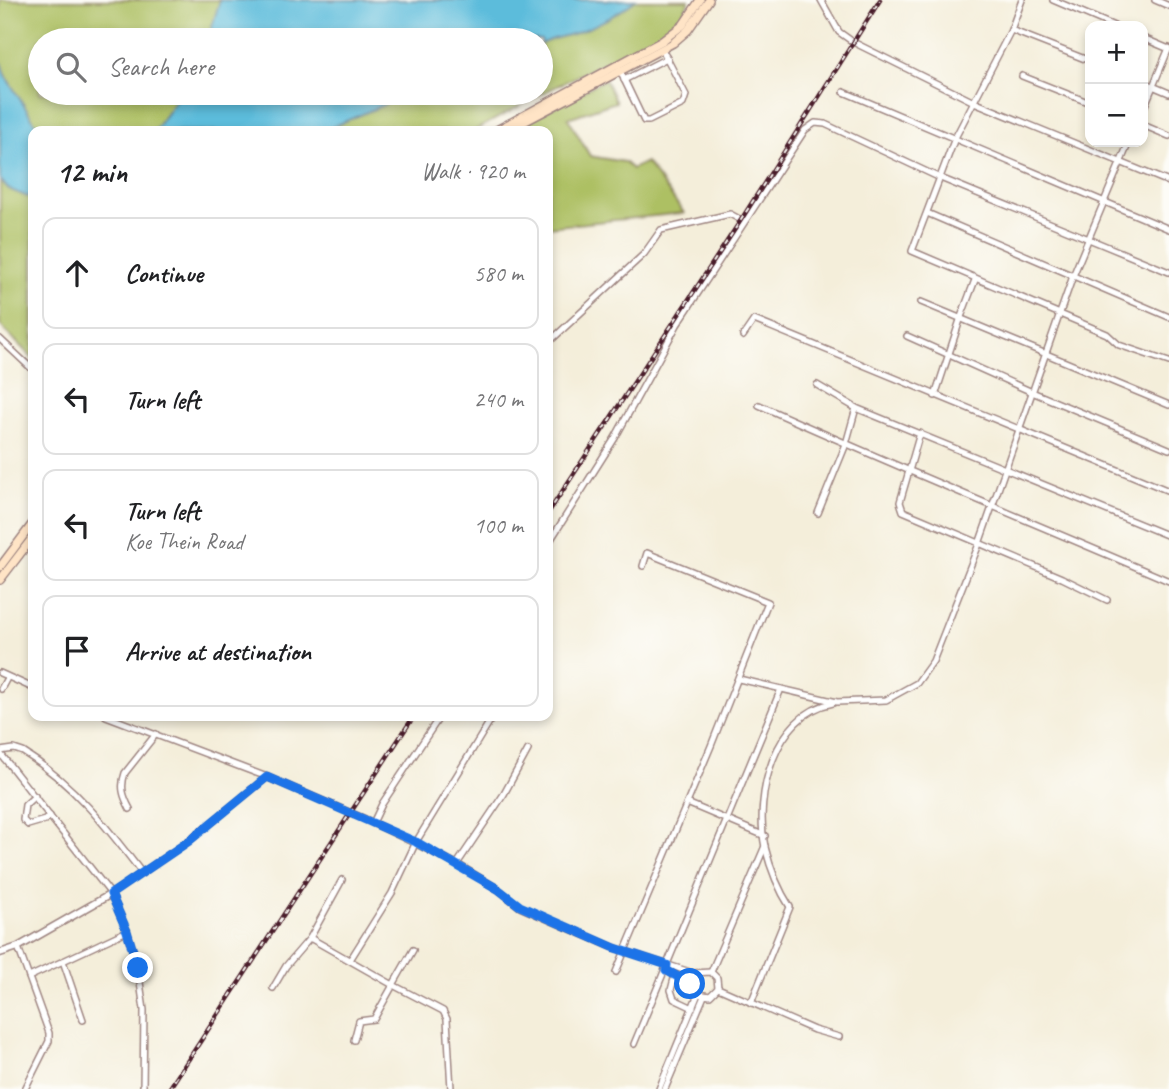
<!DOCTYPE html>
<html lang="en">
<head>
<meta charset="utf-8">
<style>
  body { margin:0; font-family:Caveat,sans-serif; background:#f2f2f2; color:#202124 }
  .controls { position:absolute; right:21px; top:21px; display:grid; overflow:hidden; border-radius:14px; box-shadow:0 4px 10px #0003 }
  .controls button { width:63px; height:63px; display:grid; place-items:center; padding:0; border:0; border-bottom:2px solid #e0e0e0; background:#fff; color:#202124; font:35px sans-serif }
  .stop { position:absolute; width:21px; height:21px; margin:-16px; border:5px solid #1a73e8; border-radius:50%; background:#fff }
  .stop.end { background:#1a73e8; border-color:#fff; box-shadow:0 2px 7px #0008 }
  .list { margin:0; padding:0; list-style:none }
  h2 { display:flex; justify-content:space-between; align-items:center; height:91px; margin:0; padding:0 28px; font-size:30px }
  h2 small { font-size:23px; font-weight:400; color:#757577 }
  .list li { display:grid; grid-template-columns:46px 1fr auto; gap:21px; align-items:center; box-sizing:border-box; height:112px; margin:0 14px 14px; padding:0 14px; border:2px solid #e0e0e0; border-radius:14px }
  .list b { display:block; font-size:26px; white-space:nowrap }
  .list p { margin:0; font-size:23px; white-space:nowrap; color:#757577 }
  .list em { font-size:23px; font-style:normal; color:#757577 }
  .icon { flex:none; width:38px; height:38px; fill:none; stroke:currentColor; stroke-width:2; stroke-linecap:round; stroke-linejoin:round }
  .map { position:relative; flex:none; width:1169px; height:1089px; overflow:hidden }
  .search { position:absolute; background:#fff; box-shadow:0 4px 10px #0003; left:28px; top:28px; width:525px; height:77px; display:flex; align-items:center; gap:18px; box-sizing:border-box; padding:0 24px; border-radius:38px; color:#757577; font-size:26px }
  .panel { position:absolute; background:#fff; box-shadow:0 4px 10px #0003; left:28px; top:126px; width:525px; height:595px; border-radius:14px }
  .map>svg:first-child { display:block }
  .green { fill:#adc063; stroke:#7c7047; stroke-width:2; fill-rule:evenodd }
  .water { fill:#5cbcdb; stroke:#536e83; stroke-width:2 }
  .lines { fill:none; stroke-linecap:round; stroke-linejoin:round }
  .minor-casing { stroke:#9f8682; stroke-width:8 }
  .tertiary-casing { stroke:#9f8682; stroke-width:9 }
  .secondary-casing { stroke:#9f8682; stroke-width:10 }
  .minor { stroke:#fff; stroke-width:5 }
  .tertiary { stroke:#fff; stroke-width:6 }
  .secondary { stroke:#ffe4c6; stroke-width:7 }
  .rail-casing { stroke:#4a1f2b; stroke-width:4.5 }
  .rail { stroke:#fdfcf7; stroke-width:2; stroke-dasharray:5; stroke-linecap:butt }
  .route { stroke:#1a73e8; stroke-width:9 }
</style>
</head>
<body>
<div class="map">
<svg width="1169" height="1089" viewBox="0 0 1169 1089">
  <rect width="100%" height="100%" fill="#fdfcf7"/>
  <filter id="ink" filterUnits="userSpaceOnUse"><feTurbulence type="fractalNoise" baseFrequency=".0143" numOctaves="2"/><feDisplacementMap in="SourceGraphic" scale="14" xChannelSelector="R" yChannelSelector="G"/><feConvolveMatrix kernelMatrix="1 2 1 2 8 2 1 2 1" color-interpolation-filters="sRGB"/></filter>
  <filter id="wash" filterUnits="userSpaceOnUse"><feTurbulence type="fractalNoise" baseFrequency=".00686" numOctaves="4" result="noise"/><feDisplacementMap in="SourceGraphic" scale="28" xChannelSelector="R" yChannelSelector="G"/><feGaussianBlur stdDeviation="1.57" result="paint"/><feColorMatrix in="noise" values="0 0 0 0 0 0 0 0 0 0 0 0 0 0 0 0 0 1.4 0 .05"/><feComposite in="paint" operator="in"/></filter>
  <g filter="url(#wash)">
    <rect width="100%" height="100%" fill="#f4eeda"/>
    <!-- green -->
    <g class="green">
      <path d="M 0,0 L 689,0 L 683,16 L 652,39 L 549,90 L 474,131 L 33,131 L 33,359 L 0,325 ZM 40,40 L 541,40 L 541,93 L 40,93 Z"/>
      <path d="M 605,79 L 616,102 L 568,118 L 590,156 L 624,162 L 632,169 L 646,162 L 684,213 L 548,227 L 548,131 L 509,131 Z"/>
    </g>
    <!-- water -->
    <g class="water">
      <path d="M 220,0 L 636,0 C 619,13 598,25 578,32 C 565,37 553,37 541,44 L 541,40 L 208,40 Z"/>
      <path d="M 0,59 L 5,75 L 40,131 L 33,131 L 33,192 L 28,197 L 8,189 L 0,179 Z"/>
      <path d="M 181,93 L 411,93 L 323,131 L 154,131 Z"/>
    </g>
  </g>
  <g filter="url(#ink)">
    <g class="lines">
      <defs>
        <g id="minor">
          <path d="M 821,0 L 839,32 L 853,42 L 974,102 L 1169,182"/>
          <path d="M 1022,0 L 1011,30 L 955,138 L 912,251 L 1107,334 L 1119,345 L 1169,362"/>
          <path d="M 1053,0 L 1114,26"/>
          <path d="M 1155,0 L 1169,6"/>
          <path d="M 1011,30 L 1090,61"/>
          <path d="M 1143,38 L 1169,49"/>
          <path d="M 620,71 L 644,121 L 649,121 L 683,104 L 686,95 L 662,49"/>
          <path d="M 1022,76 L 1090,103"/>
          <path d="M 624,80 L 667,58"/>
          <path d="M 1143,82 L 1169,93"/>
          <path d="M 844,92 L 1169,229"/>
          <path d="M 1143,110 L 1169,48"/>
          <path d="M 1143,125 L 1169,136"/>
          <path d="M 927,213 L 1169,317"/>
          <path d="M 921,302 L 1169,405"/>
          <path d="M 743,336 L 754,320 L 1169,491"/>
          <path d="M 907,336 L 1032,392 L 1169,449"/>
          <path d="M 0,339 L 33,370"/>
          <path d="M 548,343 L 644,254 L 661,230 L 730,214 L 741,220"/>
          <path d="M 817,385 L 856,408 L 1169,536"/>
          <path d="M 935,396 L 961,317 L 975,280"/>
          <path d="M 759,405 C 894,466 1032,522 1169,581"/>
          <path d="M 920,433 L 900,502 L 903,511 L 1062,578 L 1107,600"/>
          <path d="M 818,513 L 846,444 L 856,408"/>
          <path d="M 548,544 L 615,438 L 677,325 L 805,130 L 815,123 L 825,124 L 938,177 L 1169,272"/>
          <path d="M 0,673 L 33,688"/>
          <path d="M 739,679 L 837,702 L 886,700 L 917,683 L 933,661 L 979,544 L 1073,276 L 1129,142"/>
          <path d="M 1,689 L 7,678"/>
          <path d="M 106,716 L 267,777 L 365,819 L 457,864 L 498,889 L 520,907 L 615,948 L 693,973 L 711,972 L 717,978 L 718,988 L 710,996 L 698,994 L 690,984 L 666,970"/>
          <path d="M 0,751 L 14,749 L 23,752 C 73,783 107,827 142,873"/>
          <path d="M 0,753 L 111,894 L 127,931 L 138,968 L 144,1010 L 143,1089"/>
          <path d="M 35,796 L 25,805 L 23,820 L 28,825 L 45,820 L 50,816"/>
          <path d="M 687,803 L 765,836"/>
          <path d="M 130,809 C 123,796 120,787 125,773 L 156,734"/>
          <path d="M 373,823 L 382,804 L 440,716"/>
          <path d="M 457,864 L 504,794 L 528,750"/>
          <path d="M 111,894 L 189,841 L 267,777"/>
          <path d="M 310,938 L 393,985 L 374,1019 L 359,1021 L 354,1040"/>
          <path d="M 18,947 L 49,1033 L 49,1041 L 25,1089"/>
          <path d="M 413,950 L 393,985 L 443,1011 L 447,1019 L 451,1089"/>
          <path d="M 350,960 L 392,893 L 416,842 L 493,716"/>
          <path d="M 63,961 L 83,1020"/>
          <path d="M 616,972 L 711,746 L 768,602 L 647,553 L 643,566"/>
          <path d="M 711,972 L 765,846"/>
          <path d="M 675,975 L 671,990 L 674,999 L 693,1008"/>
          <path d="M 29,977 L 127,931"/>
          <path d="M 273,988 L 286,966 L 310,938 L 342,880"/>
          <path d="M 718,988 L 814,1030 L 839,1037"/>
          <path d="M 751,1003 L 790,907 C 779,890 770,867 765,847 C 754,796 774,714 833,703"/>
          <path d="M 634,1044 L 781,689"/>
          <path d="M 659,1089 L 698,994"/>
          <path d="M 665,1089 L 704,996"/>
        </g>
        <path id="tertiary" d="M 0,953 L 18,947 L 111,894"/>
        <g id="secondary">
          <path d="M 495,131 L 662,41 L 683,25 L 700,0"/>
          <path d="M 507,131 L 673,43 L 688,30 L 709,0"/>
          <path d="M 0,567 L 33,523"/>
          <path d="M 0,580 L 33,537"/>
        </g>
      </defs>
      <!-- minor casing -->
      <use href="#minor" class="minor-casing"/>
      <!-- tertiary casing -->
      <use href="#tertiary" class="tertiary-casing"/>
      <!-- secondary casing -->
      <use href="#secondary" class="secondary-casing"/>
      <!-- minor -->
      <use href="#minor" class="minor"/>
      <!-- tertiary -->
      <use href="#tertiary" class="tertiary"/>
      <!-- secondary -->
      <use href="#secondary" class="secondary"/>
      <defs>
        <g id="rail">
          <path d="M 548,513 L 741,220 L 880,0"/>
          <path d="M 169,1089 L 414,716"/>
        </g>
      </defs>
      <!-- rail casing -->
      <use href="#rail" class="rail-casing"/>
      <!-- rail -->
      <use href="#rail" class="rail"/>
    </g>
  </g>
  <g class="lines" filter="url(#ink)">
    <!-- route -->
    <path class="route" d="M 138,968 L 127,931 L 111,894 L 189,841 L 267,777 L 416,842 L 498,889 L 520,906 L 615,948 L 667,965 L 666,970 L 690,984"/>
  </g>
</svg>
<div class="controls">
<button>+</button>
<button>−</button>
</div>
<div class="stop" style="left:690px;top:984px"></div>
<div class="stop end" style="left:138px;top:968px"></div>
<div class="search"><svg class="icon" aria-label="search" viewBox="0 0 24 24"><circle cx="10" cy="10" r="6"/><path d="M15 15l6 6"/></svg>Search here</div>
<section class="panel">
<h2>12 min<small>Walk · 920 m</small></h2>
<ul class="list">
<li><svg class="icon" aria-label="ahead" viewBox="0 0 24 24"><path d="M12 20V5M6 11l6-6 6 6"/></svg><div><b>Continue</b></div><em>580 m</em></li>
<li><svg class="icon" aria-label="left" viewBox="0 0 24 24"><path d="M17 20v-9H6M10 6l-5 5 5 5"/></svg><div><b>Turn left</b></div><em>240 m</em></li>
<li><svg class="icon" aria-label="left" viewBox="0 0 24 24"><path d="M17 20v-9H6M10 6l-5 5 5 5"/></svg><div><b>Turn left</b><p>Koe Thein Road</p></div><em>100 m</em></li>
<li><svg class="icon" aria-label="arrive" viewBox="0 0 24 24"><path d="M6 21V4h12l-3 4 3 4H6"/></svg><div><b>Arrive at destination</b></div></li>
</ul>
</section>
</div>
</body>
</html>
